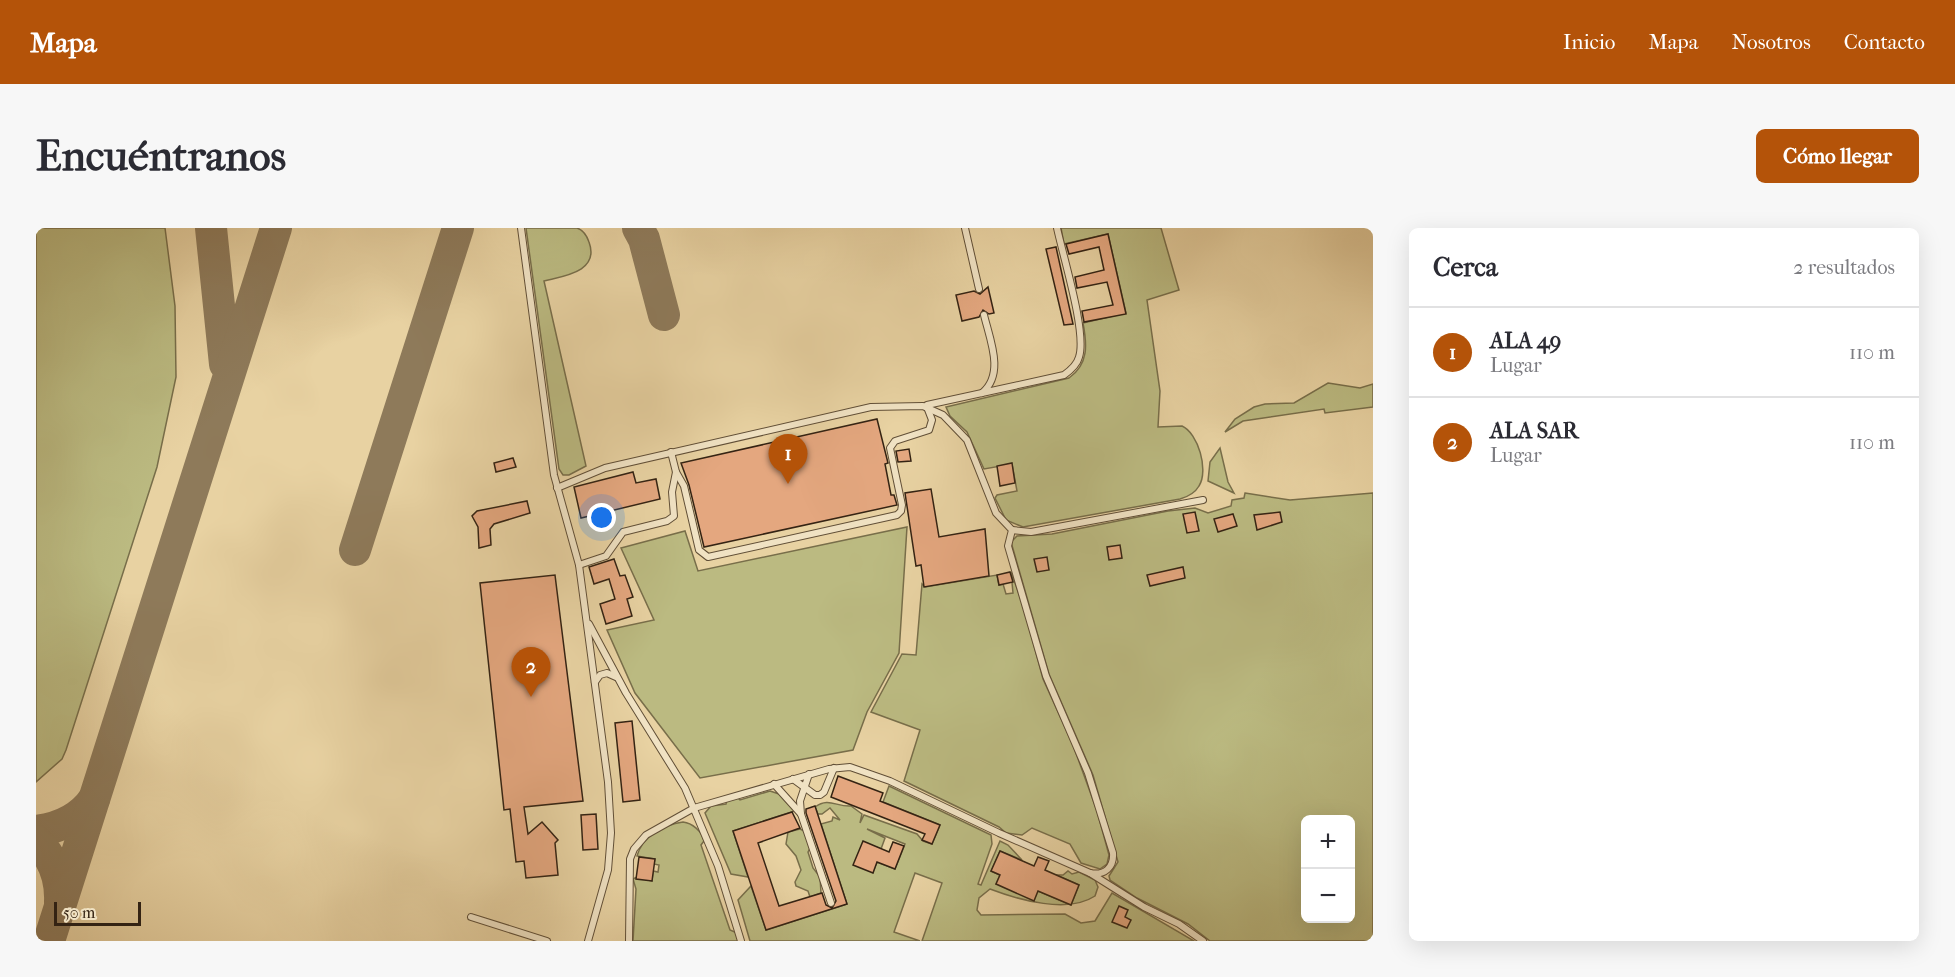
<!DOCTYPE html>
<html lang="es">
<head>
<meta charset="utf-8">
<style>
  body { margin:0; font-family:"IM FELL French Canon",serif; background:#f7f7f7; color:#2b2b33 }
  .controls { position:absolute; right:18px; bottom:18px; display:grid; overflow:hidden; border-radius:9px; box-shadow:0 6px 24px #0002 }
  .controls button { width:54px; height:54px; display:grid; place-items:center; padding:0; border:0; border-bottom:2px solid #e1e1e2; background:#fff; color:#2b2b33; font:30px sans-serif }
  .scale { position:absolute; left:18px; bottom:15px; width:87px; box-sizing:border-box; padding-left:6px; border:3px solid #342313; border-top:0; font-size:16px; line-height:21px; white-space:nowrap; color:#342313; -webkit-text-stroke:4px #f0e2c3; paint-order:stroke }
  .you { position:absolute; left:566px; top:290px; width:21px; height:21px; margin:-15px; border:4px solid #fff; border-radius:50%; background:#1a73e8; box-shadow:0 0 0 9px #1a73e833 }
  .badge { display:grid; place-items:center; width:39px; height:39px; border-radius:50%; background:#b45309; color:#fff; font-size:20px; font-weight:700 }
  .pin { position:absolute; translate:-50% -50px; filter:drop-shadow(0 2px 3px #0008) }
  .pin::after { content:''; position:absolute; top:32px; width:21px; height:18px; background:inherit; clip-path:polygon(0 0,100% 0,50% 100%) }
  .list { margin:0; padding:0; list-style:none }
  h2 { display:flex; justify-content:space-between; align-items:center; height:78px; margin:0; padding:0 24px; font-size:26px }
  h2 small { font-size:20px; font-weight:400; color:#7c7c81 }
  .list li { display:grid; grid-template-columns:39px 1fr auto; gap:18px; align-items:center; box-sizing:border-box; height:90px; padding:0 24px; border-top:2px solid #e1e1e2 }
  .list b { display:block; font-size:22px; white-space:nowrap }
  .list p { margin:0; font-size:20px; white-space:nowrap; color:#7c7c81 }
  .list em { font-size:20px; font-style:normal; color:#7c7c81 }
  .map { position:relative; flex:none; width:1337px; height:713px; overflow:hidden; border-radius:9px }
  header { display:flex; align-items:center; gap:36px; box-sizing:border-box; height:84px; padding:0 30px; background:#b45309; color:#fff }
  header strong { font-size:28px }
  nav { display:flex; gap:33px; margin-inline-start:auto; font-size:21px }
  .intro { display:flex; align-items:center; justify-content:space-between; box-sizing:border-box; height:144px; padding:0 36px }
  h1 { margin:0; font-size:42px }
  .button { padding:15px 27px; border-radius:9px; background:#b45309; color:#fff; font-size:21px; font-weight:700 }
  main { display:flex; gap:36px; padding:0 36px }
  aside { flex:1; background:#fff; border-radius:9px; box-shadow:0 6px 24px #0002 }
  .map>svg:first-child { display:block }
  .green { fill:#bbba81; stroke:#786e4a; stroke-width:1.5; fill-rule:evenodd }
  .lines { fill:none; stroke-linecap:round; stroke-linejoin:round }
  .taxiway { stroke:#8e7a5a; stroke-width:32 }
  .building { fill:#e4a77f; stroke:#342313; stroke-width:1.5 }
  .service-casing { stroke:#614f37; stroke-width:8 }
  .service { stroke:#f0e2c3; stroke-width:6 }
</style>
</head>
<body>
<header>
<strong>Mapa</strong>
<nav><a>Inicio</a><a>Mapa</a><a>Nosotros</a><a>Contacto</a></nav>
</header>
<div class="intro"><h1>Encuéntranos</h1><a class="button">Cómo llegar</a></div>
<main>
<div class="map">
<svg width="1337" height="713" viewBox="0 0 1337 713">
  <rect width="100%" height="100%" fill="#e8d2a2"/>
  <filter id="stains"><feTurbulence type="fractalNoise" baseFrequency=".00333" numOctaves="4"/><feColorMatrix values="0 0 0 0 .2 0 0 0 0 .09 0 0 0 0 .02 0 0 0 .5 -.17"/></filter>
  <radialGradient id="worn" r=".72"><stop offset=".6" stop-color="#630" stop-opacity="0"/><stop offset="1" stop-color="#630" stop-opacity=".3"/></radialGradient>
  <!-- green -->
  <g class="green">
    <path d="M 0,0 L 129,0 L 139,78 L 140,149 L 121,239 L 30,522 L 26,531 L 0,554 Z"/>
    <path d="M 490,0 C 505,0 527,0 541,0 C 547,2 551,8 553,14 C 564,44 527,48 508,53 L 550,238 L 533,247 L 527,247 L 523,241 Z"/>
    <path d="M 1025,0 L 1125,0 L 1143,62 L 1111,72 L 1124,163 L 1122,199 L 1146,198 C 1162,205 1173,242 1163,258 C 1159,265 1151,269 1144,271 L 987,299 L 970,292 L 959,270 L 961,267 L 981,263 L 976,236 L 948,241 L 931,204 L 914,188 L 910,179 L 1033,150 C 1053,136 1051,116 1047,95 L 1090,85 L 1072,6 L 1028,16 Z"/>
    <path d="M 1292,155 L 1324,160 L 1337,156 L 1337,179 L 1289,185 L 1288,181 L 1207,193 L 1189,204 L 1199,191 L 1218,179 L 1229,176 L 1258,175 Z"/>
    <path d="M 1184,220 L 1192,254 L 1198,265 L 1172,253 L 1174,234 Z"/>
    <path d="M 1209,265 L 1254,272 L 1337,265 L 1337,713 L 1174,713 L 1152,696 L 1101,670 L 1074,652 L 1073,648 L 1082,634 L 1057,547 L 1013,446 L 975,314 L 981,308 L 1016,306 L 1132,283 L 1159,280 L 1172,285 L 1195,278 L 1196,272 L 1208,270 ZM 1270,592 L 1314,592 L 1314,690 L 1270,690 Z"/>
    <path d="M 871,299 L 863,425 L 831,484 L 817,522 L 664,550 L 599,465 L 571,402 L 618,392 L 585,320 L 649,303 L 662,343 Z"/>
    <path d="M 975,344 L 988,380 L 1007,451 L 1037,517 L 1061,583 L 1073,627 L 1071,636 L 1064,641 L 1045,635 L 1034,616 L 996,600 L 986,607 L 970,605 L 963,599 L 868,553 L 884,502 L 835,484 L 866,426 L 880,427 L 886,356 L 889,359 L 961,347 L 963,357 L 967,356 L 970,366 L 977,365 Z"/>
    <path d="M 853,558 L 955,607 L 956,616 L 942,656 L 945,657 L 964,613 L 972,617 L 986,632 L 964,623 L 955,643 L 964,647 L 960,656 L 1002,663 L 1035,677 L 1043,657 L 1020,647 L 1027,647 L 1032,643 L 1036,646 L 1043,644 L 1059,652 L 1062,659 L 1059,668 C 1032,686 983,672 954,661 L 943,670 L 941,682 L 945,687 L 1029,686 L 1045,695 L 1059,693 L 1076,665 L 1158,713 L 886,713 L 906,655 L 879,645 L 858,704 L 884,713 L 714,713 L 702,672 L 715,658 L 730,702 L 811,676 L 785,596 L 796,593 L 797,589 L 804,592 L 794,580 L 786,586 L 782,586 L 779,579 C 793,569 800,579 815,578 L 826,586 L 824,595 L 828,587 L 881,606 L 887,613 L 896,616 L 904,597 L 847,574 ZM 831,601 L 869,616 L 859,641 L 841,634 L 837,644 L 827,614 L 845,621 L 849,610 Z"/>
    <path d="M 734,563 L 743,566 L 759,583 L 697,603 L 712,649 L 695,646 L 669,585 L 675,578 L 690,576 L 691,572 L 702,570 L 704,572 Z"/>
    <path d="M 647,594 C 656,595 666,603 668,613 L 665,617 L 694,702 L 701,705 L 703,713 L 597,713 L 600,661 L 597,651 L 601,649 L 616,653 L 617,643 L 622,644 L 623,637 L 618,636 L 619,631 L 601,628 C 606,609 627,597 647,594 Z"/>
    <path d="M 764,601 L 768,603 L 774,620 L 772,624 L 777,640 L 784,649 L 785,665 L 774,669 L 772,663 L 760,658 L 759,654 L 765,642 L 760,628 L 750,616 L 752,604 Z"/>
  </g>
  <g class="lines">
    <!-- taxiway -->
    <g class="taxiway">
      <path d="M 175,0 L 189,136"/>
      <path d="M 602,0 L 608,11 L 628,87"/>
      <path d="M 319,322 L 422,0"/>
      <path d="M 0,603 C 23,600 45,590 58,571"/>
      <path d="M 0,613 C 18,630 25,650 24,674"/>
      <path d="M 13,713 L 240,0"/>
    </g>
  </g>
  <!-- building -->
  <g class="building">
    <path d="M 1072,6 L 1090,86 L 1048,94 L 1046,83 L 1077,77 L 1071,54 L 1041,60 L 1039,49 L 1068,42 L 1063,19 L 1033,26 L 1030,16 Z"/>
    <path d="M 1020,19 L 1037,96 L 1028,97 L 1010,21 Z"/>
    <path d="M 952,59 L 958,85 L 953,86 L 947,82 L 943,89 L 926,93 L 920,67 L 938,63 L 944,66 Z"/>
    <path d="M 841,191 L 852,235 L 849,236 L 855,267 L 858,267 L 861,277 L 668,319 L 653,257 L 645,235 Z"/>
    <path d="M 873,221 L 875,233 L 862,234 L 860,223 Z"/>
    <path d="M 477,230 L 480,239 L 460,244 L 458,235 Z"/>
    <path d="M 976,235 L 979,255 L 964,258 L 961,238 Z"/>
    <path d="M 597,244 L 600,255 L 620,251 L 624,271 L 545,290 L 538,259 Z"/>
    <path d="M 895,261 L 903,309 L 949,301 L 953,348 L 888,359 L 885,337 L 880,338 L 869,265 Z"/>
    <path d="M 491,273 L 494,285 L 458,296 L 454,301 L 455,317 L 443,320 L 442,299 L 436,288 L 441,283 Z"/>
    <path d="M 1159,284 L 1163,303 L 1151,305 L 1147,286 Z"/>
    <path d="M 1244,284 L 1246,294 L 1221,302 L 1218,287 Z"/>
    <path d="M 1197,286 L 1201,298 L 1182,304 L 1178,291 Z"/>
    <path d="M 1084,317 L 1086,330 L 1073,332 L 1071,319 Z"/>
    <path d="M 1011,329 L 1013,342 L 1001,344 L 998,331 Z"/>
    <path d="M 578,331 L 584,348 L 589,347 L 597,369 L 591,371 L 596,388 L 570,396 L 564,376 L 579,371 L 573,351 L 558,356 L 553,339 Z"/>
    <path d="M 1147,339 L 1149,350 L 1114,358 L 1111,347 Z"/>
    <path d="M 974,344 L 977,354 L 963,357 L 961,347 Z"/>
    <path d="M 519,347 L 547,573 L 488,579 L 492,606 L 506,594 L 522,612 L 519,615 L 522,647 L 490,650 L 488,633 L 480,634 L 474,581 L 468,582 L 444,355 Z"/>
    <path d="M 596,493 L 604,572 L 587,574 L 579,495 Z"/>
    <path d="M 802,548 L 847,565 L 844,573 L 904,597 L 896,616 L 886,612 L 889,606 L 795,569 Z"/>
    <path d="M 779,578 L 811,676 L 730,702 L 697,603 L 756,584 L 764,600 L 722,615 L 743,678 L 786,665 L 790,677 L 796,680 L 800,673 L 770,585 L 770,581 Z"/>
    <path d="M 560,586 L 562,621 L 547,622 L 545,587 Z"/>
    <path d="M 827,613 L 853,624 L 857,614 L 868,618 L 859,641 L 841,634 L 837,645 L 817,637 Z"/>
    <path d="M 964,623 L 998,638 L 1002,629 L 1013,633 L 1009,642 L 1043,657 L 1035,677 L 1002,663 L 998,673 L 960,656 L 964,647 L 955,643 Z"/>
    <path d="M 603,629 L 619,631 L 616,653 L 600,651 Z"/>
    <path d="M 1083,678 L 1092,682 L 1089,689 L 1095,692 L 1091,700 L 1076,694 Z"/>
  </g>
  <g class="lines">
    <defs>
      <g id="service">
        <path d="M 485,0 L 518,247 L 543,337 L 572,554 L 575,605 L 572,642 L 552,713"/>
        <path d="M 929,0 L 943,61"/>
        <path d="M 946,165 C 969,146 954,112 948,87"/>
        <path d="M 891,177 L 1028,147 C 1035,142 1041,137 1043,129 C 1051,105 1027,28 1021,0"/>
        <path d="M 640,244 L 648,258 L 663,322 L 672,329 L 861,287 L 865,283 L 866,277 L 854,220 L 859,213 L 893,202 L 896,192 L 891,179"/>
        <path d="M 521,260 L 569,240 L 835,179 L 887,178 L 907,187 L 931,212 L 960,285 L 976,302 L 972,318 L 1010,448 L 1052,545 L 1077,625 C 1078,639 1069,648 1054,645"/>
        <path d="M 976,302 L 995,304 L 1167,272"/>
        <path d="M 543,337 L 570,328 L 587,304 L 631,293 L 638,288 L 636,264 L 640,244 L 635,224"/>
        <path d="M 553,396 L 590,465 L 649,560 L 682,638 L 705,713"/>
        <path d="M 559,454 L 564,447 L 571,445 L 580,449"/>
        <path d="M 757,551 L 779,567 L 784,567 L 788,564 L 798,540"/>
        <path d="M 738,556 L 765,586 L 795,675"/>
        <path d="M 765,586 L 764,573 L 773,546"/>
        <path d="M 435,689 L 511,713"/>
        <path d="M 593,713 L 594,631 L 598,621 L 610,607 L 658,580 L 793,541 L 814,539 L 854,553 L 963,605 L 1054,645 L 1108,679 L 1143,696 L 1167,713"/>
      </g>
    </defs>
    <!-- service casing -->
    <use href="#service" class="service-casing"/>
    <!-- service -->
    <use href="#service" class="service"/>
  </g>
  <rect width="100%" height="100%" filter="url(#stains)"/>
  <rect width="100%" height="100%" fill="url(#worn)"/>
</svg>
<div class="controls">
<button>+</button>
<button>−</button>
</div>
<div class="scale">50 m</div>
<div class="you"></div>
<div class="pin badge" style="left:752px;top:256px">1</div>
<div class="pin badge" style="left:495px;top:469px">2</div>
</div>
<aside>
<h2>Cerca<small>2 resultados</small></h2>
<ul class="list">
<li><span class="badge">1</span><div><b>ALA 49</b><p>Lugar</p></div><em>110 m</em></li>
<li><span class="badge">2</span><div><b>ALA SAR</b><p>Lugar</p></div><em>110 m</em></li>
</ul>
</aside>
</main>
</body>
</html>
